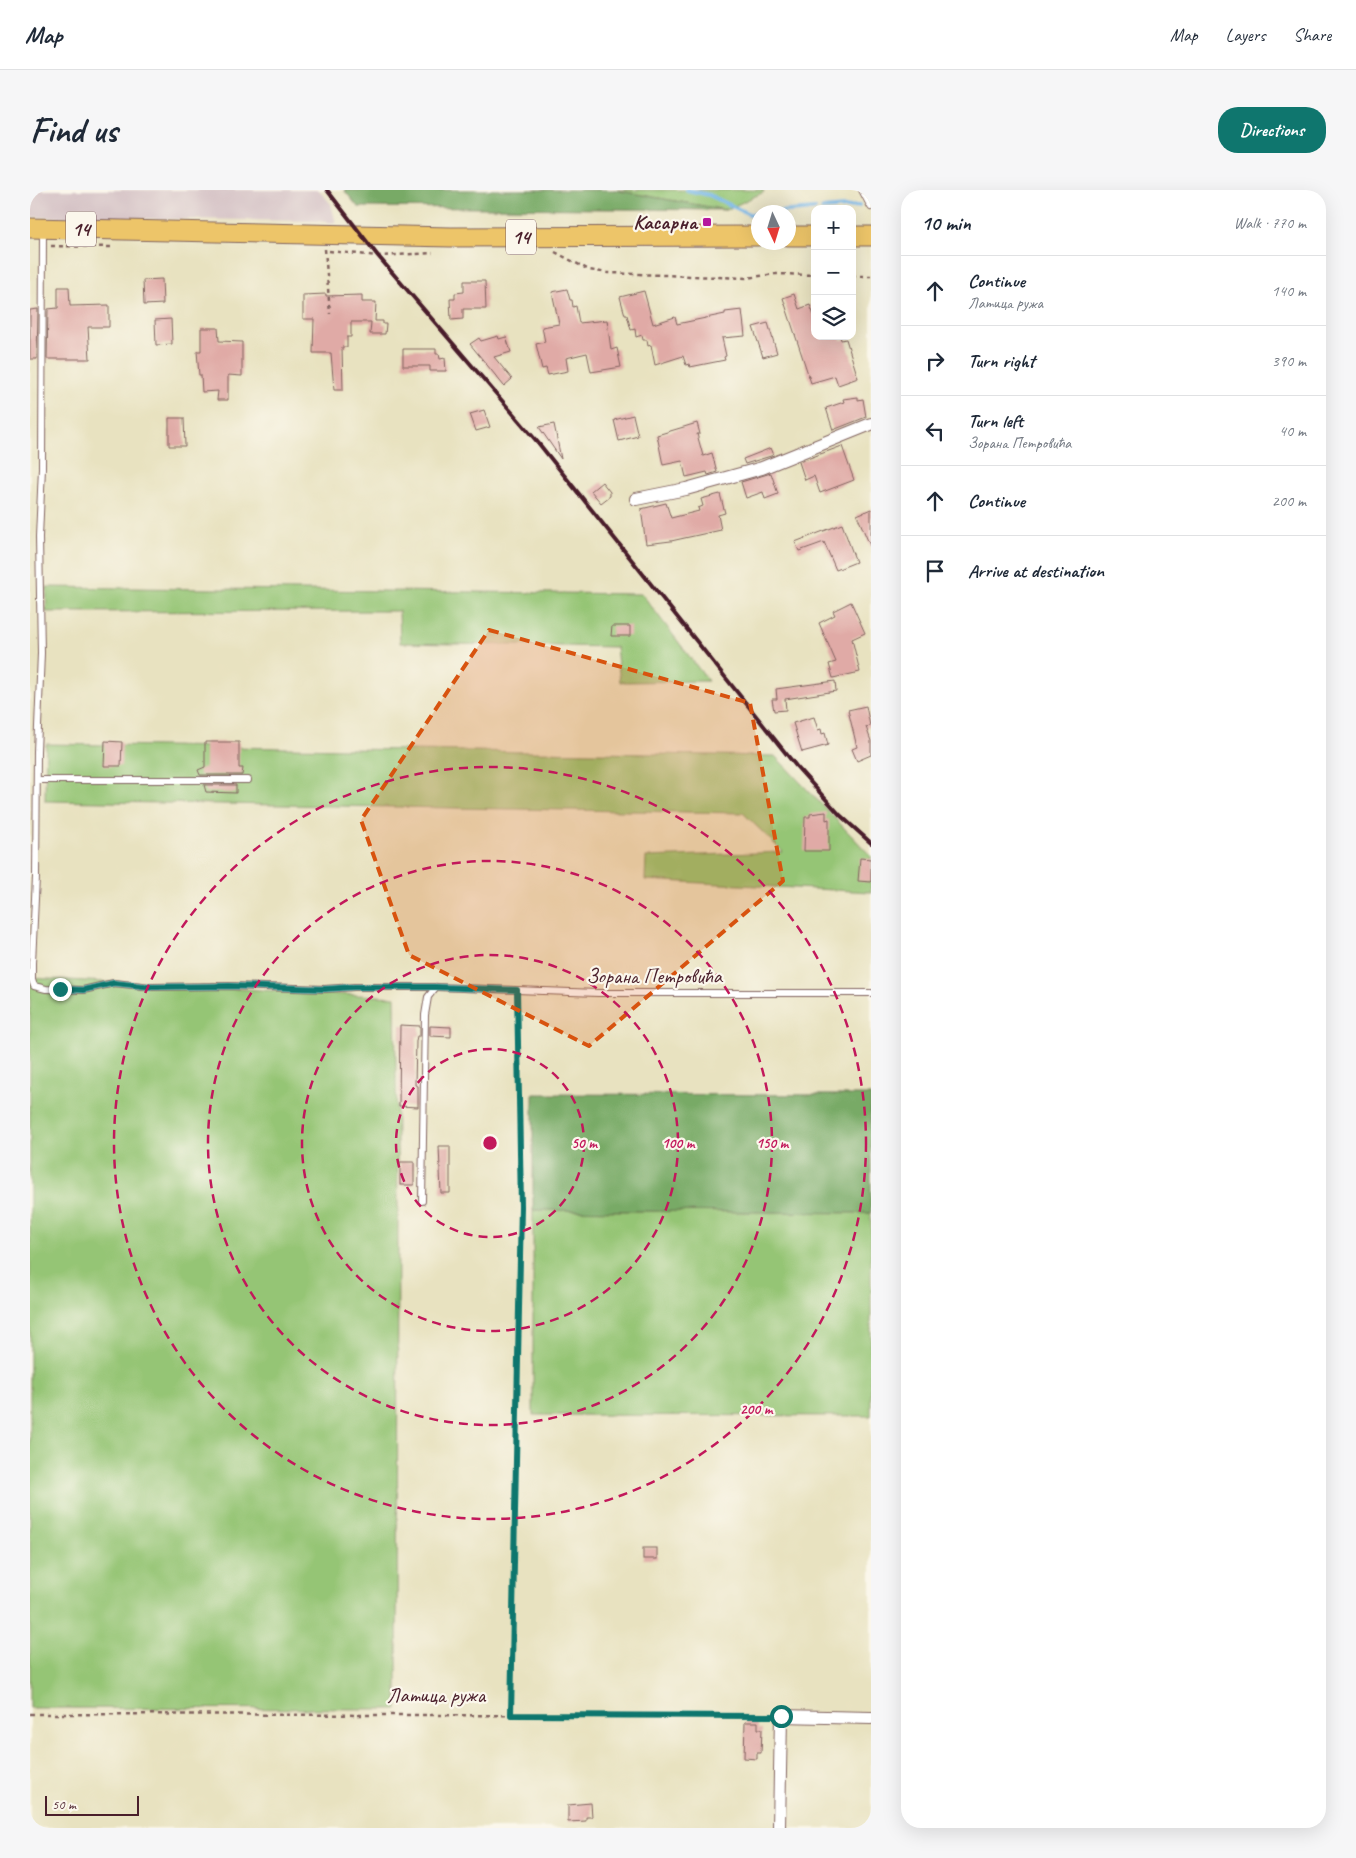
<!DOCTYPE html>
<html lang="en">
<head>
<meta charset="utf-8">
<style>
  body { margin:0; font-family:Caveat,sans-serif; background:#f6f6f7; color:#1f2937 }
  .controls { position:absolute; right:15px; top:15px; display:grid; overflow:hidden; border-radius:10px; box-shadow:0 5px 20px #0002 }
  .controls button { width:45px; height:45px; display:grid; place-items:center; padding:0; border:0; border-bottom:1px solid #e0e1e3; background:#fff; color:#1f2937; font:25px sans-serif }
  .compass { position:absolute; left:721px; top:15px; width:45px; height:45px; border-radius:50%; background:#fff; box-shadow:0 5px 20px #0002; rotate:176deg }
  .scale { position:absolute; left:15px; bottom:12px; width:94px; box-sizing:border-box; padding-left:5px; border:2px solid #4a1f2b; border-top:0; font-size:14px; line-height:18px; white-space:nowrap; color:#4a1f2b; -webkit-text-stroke:4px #fbf7ec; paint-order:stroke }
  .stop { position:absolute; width:15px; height:15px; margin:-11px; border:4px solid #0f766e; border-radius:50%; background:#fff }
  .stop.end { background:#0f766e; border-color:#fff; box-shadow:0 1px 5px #0008 }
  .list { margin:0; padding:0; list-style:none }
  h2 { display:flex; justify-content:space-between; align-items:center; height:65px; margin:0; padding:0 20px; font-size:21px }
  h2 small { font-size:16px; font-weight:400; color:#747a83 }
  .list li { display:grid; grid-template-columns:32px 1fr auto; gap:15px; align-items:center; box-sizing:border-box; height:70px; padding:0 20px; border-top:1px solid #e0e1e3 }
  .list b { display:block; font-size:19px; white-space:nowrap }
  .list p { margin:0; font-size:16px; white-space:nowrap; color:#747a83 }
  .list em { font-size:16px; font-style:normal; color:#747a83 }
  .icon { flex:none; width:28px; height:28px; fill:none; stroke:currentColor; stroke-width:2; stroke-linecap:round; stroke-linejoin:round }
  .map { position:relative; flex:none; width:841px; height:1638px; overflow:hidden; border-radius:20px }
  header { display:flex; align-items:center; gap:30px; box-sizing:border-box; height:70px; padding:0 25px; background:#fff; border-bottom:1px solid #e0e1e3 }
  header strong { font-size:24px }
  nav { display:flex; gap:28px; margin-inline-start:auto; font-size:18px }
  .intro { display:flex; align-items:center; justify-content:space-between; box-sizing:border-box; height:120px; padding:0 30px }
  h1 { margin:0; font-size:35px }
  .button { padding:12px 22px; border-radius:20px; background:#0f766e; color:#fff; font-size:18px; font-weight:700 }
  main { display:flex; gap:30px; padding:0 30px }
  aside { flex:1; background:#fff; border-radius:20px; box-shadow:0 5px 20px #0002 }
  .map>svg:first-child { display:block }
  .industrial { fill:#d2bec2 }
  .green { fill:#95c574; stroke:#707250 }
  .forest { fill:#78aa66; stroke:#616448 }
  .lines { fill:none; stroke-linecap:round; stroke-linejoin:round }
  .stream { stroke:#73b6e9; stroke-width:4 }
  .building { fill:#e0aaa6 }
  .lane-casing { stroke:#81635f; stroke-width:8 }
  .street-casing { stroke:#81635f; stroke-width:14 }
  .primary-casing { stroke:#81635f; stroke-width:21 }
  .path { stroke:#81635f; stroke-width:2.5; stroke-dasharray:4 4; stroke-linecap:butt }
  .lane { stroke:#fff; stroke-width:6 }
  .street { stroke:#fff; stroke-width:12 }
  .primary { stroke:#edc569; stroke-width:19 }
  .rail { stroke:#4a1f2b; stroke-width:4 }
  .route { stroke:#0f766e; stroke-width:6 }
  .marked { fill:#d8530f; fill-opacity:0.2; stroke:#d8530f; stroke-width:4; stroke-dasharray:10 6; stroke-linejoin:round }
  .ring { fill:none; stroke:#c2185b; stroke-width:2.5; stroke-dasharray:9 6 }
  .poi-dot { fill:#b5179e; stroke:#fbf7ec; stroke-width:2 }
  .labels { text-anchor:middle; stroke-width:4.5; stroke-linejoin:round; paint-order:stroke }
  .shield { fill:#fbf7ec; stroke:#7f6065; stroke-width:1 }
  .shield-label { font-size:20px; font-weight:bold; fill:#4a1f2b }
  .poi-label { font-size:21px; font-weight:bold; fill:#4a1f2b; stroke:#fbf7ec; text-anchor:end }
  .street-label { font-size:21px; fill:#4a1f2b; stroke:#fbf7ec }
  .centre { fill:#c2185b; stroke:#fbf7ec; stroke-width:2.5 }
  .ring-label { font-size:15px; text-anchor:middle; font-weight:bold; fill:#c2185b; stroke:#fbf7ec; stroke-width:4.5; stroke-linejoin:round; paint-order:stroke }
</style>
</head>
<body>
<header>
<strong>Map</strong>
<nav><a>Map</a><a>Layers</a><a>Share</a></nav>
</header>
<div class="intro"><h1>Find us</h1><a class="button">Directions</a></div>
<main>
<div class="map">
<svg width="841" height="1638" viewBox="0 0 841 1638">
  <rect width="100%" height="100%" fill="#fbf7ec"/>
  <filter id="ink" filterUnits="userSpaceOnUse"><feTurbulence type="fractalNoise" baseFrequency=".02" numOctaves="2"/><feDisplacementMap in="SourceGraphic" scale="10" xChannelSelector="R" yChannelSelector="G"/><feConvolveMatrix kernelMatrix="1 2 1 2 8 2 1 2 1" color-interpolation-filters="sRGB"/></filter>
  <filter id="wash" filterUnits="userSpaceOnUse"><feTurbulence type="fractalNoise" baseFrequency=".0096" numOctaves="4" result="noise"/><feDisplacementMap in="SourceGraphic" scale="20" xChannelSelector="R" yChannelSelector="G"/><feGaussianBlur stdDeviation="1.12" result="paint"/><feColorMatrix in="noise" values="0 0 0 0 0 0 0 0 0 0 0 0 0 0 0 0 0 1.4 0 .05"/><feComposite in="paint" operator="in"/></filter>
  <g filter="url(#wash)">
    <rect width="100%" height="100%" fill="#e8e2c0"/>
    <!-- industrial -->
    <path class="industrial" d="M 0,0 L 289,0 L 301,14 L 306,33 L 285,31 L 0,27 Z"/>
    <!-- green -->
    <g class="green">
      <path d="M 584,0 L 733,0 L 734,2 L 696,20 Z"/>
      <path d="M 17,397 L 612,404 L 678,491 L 590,492 L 586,457 L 370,453 L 369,421 L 16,422 Z"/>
      <path d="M 16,554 L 745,566 L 841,666 L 841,702 L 615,690 L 616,667 L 753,662 L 713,623 L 15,611 Z"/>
      <path d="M 0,788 L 365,807 L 368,1017 L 367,1519 L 0,1518 Z"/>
      <path d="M 503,1020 L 841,1023 L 841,1226 L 503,1225 Z"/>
    </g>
    <!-- forest -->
    <g class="forest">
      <path d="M 314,0 L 584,0 L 696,20 L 328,17 Z"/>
      <path d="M 503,904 L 841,905 L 841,1023 L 503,1020 Z"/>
    </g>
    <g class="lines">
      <!-- stream -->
      <g class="stream">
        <path d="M 657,0 L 679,5 L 719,24 L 728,24"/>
        <path d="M 792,19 L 829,16"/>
        <path d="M 746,22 L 785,19"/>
      </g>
    </g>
    <g id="blocks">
      <!-- building -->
      <g class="building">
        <path d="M 132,89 L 133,114 L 114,115 L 113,90 Z"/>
        <path d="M 434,91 L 455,91 L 456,119 L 433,119 L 433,129 L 421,130 L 420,109 L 425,109 L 425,103 L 434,102 Z"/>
        <path d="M 28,97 L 39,97 L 40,116 L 79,115 L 79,137 L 58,137 L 60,169 L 17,169 L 18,119 L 28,118 Z"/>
        <path d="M 537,99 L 540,110 L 542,110 L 543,117 L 546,116 L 549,133 L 577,130 L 581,160 L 587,158 L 591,177 L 561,182 L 557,163 L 536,168 L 538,181 L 518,185 L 516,178 L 512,179 L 506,154 L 515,152 L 512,137 L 529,134 L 522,102 Z"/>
        <path d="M 614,101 L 623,134 L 645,127 L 647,134 L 695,124 L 695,122 L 712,120 L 715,146 L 692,148 L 696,166 L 694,167 L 695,170 L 660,177 L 659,174 L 656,175 L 653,166 L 625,175 L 621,155 L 618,156 L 617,150 L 613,150 L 612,145 L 606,147 L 605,139 L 601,140 L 597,125 L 595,125 L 590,107 Z"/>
        <path d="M 296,104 L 296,106 L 332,105 L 332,112 L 346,112 L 345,131 L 353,131 L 353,134 L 356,134 L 355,144 L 340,144 L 341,132 L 321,132 L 321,147 L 317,147 L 317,157 L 312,157 L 313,200 L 304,200 L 301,163 L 283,163 L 284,129 L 273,129 L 273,105 Z"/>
        <path d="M 764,104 L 769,119 L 780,115 L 785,128 L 785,146 L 810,146 L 811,150 L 816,149 L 828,188 L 808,195 L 805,186 L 781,193 L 753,108 Z"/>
        <path d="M 8,119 L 7,169 L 0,169 L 0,120 Z"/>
        <path d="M 141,129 L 142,154 L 126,155 L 125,130 Z"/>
        <path d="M 738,133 L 747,163 L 733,167 L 723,137 Z"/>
        <path d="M 171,138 L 188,138 L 189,151 L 212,152 L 212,186 L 198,185 L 198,210 L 187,210 L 188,201 L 172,202 L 171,185 L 169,185 L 167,161 L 171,161 Z"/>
        <path d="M 468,146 L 469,149 L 476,147 L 481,162 L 464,167 L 482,189 L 474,196 L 440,154 L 449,148 L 451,151 Z"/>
        <path d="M 373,159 L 406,159 L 406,164 L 409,164 L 410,169 L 415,168 L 416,181 L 400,181 L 400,176 L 373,176 Z"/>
        <path d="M 828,207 L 828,210 L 833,209 L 836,227 L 803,240 L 796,218 L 814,212 L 813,209 Z"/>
        <path d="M 454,220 L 460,237 L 446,241 L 440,224 Z"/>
        <path d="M 603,225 L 608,246 L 589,251 L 584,230 Z"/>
        <path d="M 139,228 L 154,228 L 155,256 L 139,256 Z"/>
        <path d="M 667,233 L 670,244 L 667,244 L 673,266 L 682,263 L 687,282 L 678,285 L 677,282 L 656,287 L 652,271 L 633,275 L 627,245 Z"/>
        <path d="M 524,234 L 531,269 L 509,237 Z"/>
        <path d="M 812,256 L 824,290 L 790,303 L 784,286 L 775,290 L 769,272 Z"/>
        <path d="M 741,258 L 744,265 L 715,274 L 713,269 Z"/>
        <path d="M 741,283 L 748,304 L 735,309 L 733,302 L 716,308 L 711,292 Z"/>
        <path d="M 572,292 L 580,302 L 580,306 L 571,313 L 561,301 Z"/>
        <path d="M 690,304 L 695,323 L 688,325 L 691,340 L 641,351 L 616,354 L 611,319 L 636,313 L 641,328 L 669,321 L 668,318 L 673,316 L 671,309 Z"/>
        <path d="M 841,319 L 841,358 L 827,325 Z"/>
        <path d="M 812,334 L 826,372 L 806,380 L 794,352 L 769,361 L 765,352 Z"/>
        <path d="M 821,412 L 835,443 L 822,449 L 830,482 L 803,488 L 799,474 L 806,472 L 789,433 L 805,425 L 803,421 Z"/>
        <path d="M 582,436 L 600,436 L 600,446 L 581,446 Z"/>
        <path d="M 805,491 L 806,501 L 755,509 L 756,520 L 744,521 L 742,509 L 747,509 L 746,499 Z"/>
        <path d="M 836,516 L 840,536 L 836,537 L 841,551 L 841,565 L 827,571 L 822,559 L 827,557 L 818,520 Z"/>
        <path d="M 784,527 L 788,540 L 791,539 L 792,544 L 795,543 L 798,555 L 772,562 L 763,533 Z"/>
        <path d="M 75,551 L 92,552 L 91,576 L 74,576 Z"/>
        <path d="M 175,552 L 209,552 L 209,578 L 213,578 L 212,585 L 170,585 L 168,580 L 175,577 Z"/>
        <path d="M 174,595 L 206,595 L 206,603 L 176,602 Z"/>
        <path d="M 796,622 L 796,630 L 799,629 L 799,661 L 774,661 L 775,627 L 780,627 L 780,624 Z"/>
        <path d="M 830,668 L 841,669 L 841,692 L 828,691 Z"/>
        <path d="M 370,835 L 390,836 L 390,846 L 387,846 L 386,851 L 385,895 L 388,896 L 388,917 L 369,916 Z"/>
        <path d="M 400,836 L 421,837 L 421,847 L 400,846 Z"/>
        <path d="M 409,956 L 420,956 L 420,1003 L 411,1003 Z"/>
        <rect x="370" y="972" width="14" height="23"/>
        <rect x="613" y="1358" width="14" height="11"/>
        <path d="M 715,1532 L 728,1532 L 728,1539 L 732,1539 L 731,1563 L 727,1563 L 727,1569 L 714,1568 Z"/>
        <path d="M 561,1613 L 562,1627 L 556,1627 L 556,1631 L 538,1632 L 538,1615 Z"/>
      </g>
    </g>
  </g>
  <g filter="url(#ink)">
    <use href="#blocks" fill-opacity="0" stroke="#81635f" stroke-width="1"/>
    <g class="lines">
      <defs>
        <g id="lane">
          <path d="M 832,0 L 841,17"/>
          <path d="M 13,39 L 12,278 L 9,347 L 11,463 L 7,561 L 6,687 L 2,773 L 2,790 L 4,796 L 16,799 L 53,800 L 84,793 L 122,797 L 200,796 L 295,799 L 324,797 L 406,797 L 568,803 L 841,803"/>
          <path d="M 7,590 L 218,590"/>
          <path d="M 392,1011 L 395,825 L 398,807 L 406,797"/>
        </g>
        <g id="street">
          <path d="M 606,309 L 656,299 L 732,278 L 841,234"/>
          <path d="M 749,1638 L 751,1526 L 841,1528"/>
        </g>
        <g id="primary">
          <path d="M 0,38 L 421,47 L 728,46"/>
          <path d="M 758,46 L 785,46"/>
          <path d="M 822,46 L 841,46"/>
        </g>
      </defs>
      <!-- lane casing -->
      <use href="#lane" class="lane-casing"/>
      <!-- street casing -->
      <use href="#street" class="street-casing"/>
      <!-- primary casing -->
      <use href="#primary" class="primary-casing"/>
      <!-- path -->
      <g class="path">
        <path d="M 21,56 L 81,57"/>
        <path d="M 295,59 L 300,124"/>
        <path d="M 299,61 L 348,66 L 403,63"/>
        <path d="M 525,62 L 559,80 L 578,83 L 716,88 L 745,84 L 785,85"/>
        <path d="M 822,86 L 841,86"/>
        <path d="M 0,1524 L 740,1526"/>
        <path d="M 481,1525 L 491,1016 L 487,809"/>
      </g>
      <!-- lane -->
      <use href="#lane" class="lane"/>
      <!-- street -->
      <use href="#street" class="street"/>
      <!-- primary -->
      <use href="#primary" class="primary"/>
      <!-- rail -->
      <path class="rail" d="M 297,0 L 348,66 L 510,255 L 766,576 L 810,625 L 841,653"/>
    </g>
  </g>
  <g class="lines" filter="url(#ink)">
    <!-- route -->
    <path class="route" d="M 30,799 L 53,800 L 84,793 L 122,797 L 200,796 L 295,799 L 324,797 L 406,797 L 487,800 L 491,1016 L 481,1525 L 751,1526"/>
  </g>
  <!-- marked area -->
  <path class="marked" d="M 459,440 L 720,513 L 753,691 L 559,856 L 379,765 L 331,630 Z"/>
  <!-- distance rings -->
  <g class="ring">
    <circle cx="460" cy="953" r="94"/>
    <circle cx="460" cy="953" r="188"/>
    <circle cx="460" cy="953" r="282"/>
    <circle cx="460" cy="953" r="376"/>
  </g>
  <!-- markers -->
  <rect class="poi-dot" x="672" y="27" width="10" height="10" rx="2.5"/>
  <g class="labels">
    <!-- shield labels -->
    <g class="shield">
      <rect x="36" y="21.5" width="30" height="35" rx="4"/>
      <rect x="476" y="29.5" width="30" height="35" rx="4"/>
    </g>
    <g class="shield-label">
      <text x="51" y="46">14</text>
      <text x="491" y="54">14</text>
    </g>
    <!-- poi labels -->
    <g class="poi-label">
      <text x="667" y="39">Касарна</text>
    </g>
    <!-- street labels -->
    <g class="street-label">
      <text x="624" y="793">Зорана Петровића</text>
      <text x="406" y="1512">Латица ружа</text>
    </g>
  </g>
  <circle cx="460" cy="953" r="8" class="centre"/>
  <g class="ring-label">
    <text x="554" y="958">50 m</text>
    <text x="648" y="958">100 m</text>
    <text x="742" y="958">150 m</text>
    <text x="726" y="1224">200 m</text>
  </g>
</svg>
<div class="controls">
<button>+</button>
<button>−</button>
<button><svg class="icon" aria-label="layers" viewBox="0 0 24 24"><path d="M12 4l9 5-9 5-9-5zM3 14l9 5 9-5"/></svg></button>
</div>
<svg class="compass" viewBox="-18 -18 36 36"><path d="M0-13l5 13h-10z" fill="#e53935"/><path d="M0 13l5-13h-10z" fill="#747a83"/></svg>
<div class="scale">50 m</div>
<div class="stop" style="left:751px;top:1526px"></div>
<div class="stop end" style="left:30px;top:799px"></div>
</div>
<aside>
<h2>10 min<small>Walk · 770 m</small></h2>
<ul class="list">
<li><svg class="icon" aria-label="ahead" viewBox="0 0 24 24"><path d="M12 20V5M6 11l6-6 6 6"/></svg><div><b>Continue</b><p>Латица ружа</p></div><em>140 m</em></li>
<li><svg class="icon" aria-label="right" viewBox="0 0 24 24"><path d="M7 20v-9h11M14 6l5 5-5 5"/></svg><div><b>Turn right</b></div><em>390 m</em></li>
<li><svg class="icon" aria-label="left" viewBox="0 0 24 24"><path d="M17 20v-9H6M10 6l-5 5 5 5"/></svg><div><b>Turn left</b><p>Зорана Петровића</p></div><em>40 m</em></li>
<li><svg class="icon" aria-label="ahead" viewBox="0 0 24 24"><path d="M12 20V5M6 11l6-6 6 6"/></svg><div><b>Continue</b></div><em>200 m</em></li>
<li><svg class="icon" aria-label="arrive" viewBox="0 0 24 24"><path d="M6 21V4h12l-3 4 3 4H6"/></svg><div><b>Arrive at destination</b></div></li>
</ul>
</aside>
</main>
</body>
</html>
